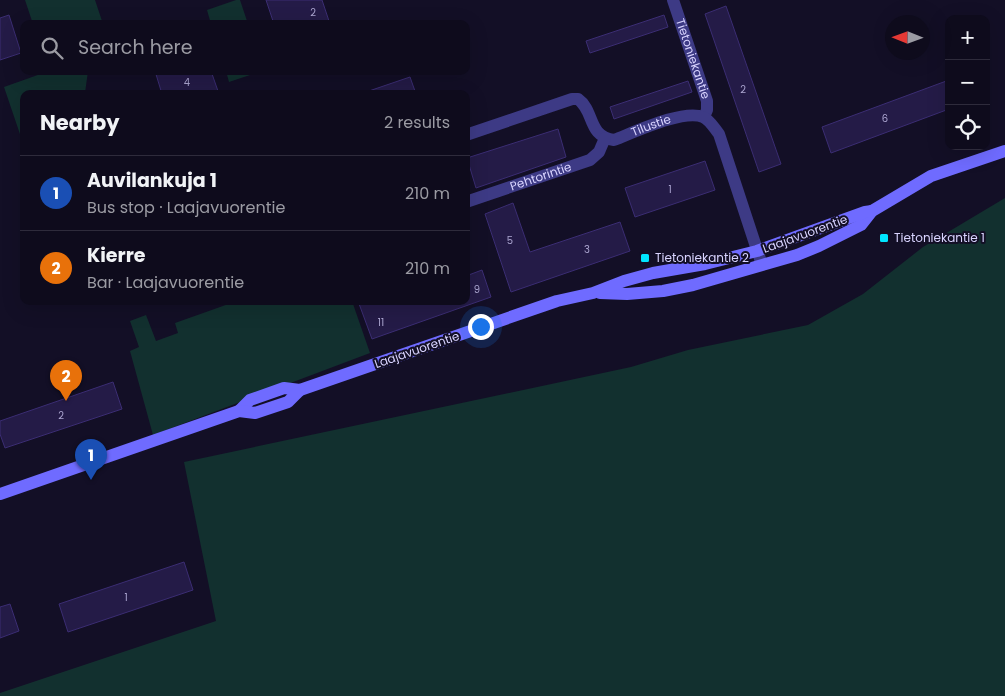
<!DOCTYPE html>
<html lang="en">
<head>
<meta charset="utf-8">
<style>
  body { margin:0; font-family:Poppins,sans-serif; background:#1c1929; color:#f1f3f6 }
  .controls { position:absolute; right:15px; top:15px; display:grid; overflow:hidden; border-radius:10px; box-shadow:0 5px 20px #0002 }
  .controls button { width:45px; height:45px; display:grid; place-items:center; padding:0; border:0; border-bottom:1px solid #2e2b3b; background:#0e0b1c; color:#f1f3f6; font:25px sans-serif }
  .compass { position:absolute; left:885px; top:15px; width:45px; height:45px; border-radius:50%; background:#0e0b1c; box-shadow:0 5px 20px #0002; rotate:271deg }
  .you { position:absolute; left:480px; top:326px; width:18px; height:18px; margin:-12px; border:4px solid #fff; border-radius:50%; background:#1a73e8; box-shadow:0 0 0 8px #1a73e833 }
  .badge { display:grid; place-items:center; width:32px; height:32px; border-radius:50%; background:#2563eb; color:#fff; font-size:16px; font-weight:700 }
  .pin { position:absolute; translate:-50% -41px; filter:drop-shadow(0 1px 2px #0008) }
  .pin::after { content:''; position:absolute; top:26px; width:18px; height:15px; background:inherit; clip-path:polygon(0 0,100% 0,50% 100%) }
  .list { margin:0; padding:0; list-style:none }
  h2 { display:flex; justify-content:space-between; align-items:center; height:65px; margin:0; padding:0 20px; font-size:21px }
  h2 small { font-size:16px; font-weight:400; color:#9b9ba3 }
  .list li { display:grid; grid-template-columns:32px 1fr auto; gap:15px; align-items:center; box-sizing:border-box; height:75px; padding:0 20px; border-top:1px solid #2e2b3b }
  .list b { display:block; font-size:19px; white-space:nowrap }
  .list p { margin:0; font-size:16px; white-space:nowrap; color:#9b9ba3 }
  .list em { font-size:16px; font-style:normal; color:#9b9ba3 }
  .icon { flex:none; width:28px; height:28px; fill:none; stroke:currentColor; stroke-width:2; stroke-linecap:round; stroke-linejoin:round }
  .map { position:relative; flex:none; width:1005px; height:696px; overflow:hidden }
  .search { position:absolute; background:#0e0b1c; box-shadow:0 5px 20px #0002; left:20px; top:20px; width:450px; height:55px; display:flex; align-items:center; gap:12px; box-sizing:border-box; padding:0 18px; border-radius:10px; color:#9b9ba3; font-size:19px }
  .panel { position:absolute; background:#0e0b1c; box-shadow:0 5px 20px #0002; left:20px; top:90px; width:450px; height:215px; border-radius:10px }
  .map>svg:first-child { display:block }
  .green { fill:#12302f }
  .building { fill:#241b47; stroke:#3b2d73 }
  .lines { fill:none; stroke-linecap:round; stroke-linejoin:round }
  .street { stroke:#3d3a85; stroke-width:12 }
  .secondary { stroke:#6f6bff; stroke-width:12 }
  .poi-dot { fill:#00e5ff; stroke:#130f26; stroke-width:2 }
  .labels { text-anchor:middle; stroke-width:4; stroke-linejoin:round; paint-order:stroke }
  .number-label { font-size:10px; fill:#aca6d1 }
  .street-label { font-size:12px; fill:#d9d4ff; stroke:#130f26 }
  .poi-label { font-size:12px; fill:#d9d4ff; stroke:#130f26; text-anchor:start }
</style>
</head>
<body>
<div class="map">
<svg width="1005" height="696" viewBox="0 0 1005 696">
  <rect width="100%" height="100%" fill="#130f26"/>
  <!-- green -->
  <g class="green">
    <path d="M 25,0 L 95,0 L 103,24 L 33,24 Z"/>
    <path d="M 236,0 L 240,0 L 248,24 L 211,24 L 207,10 Z"/>
    <path d="M 49,71 L 88,71 L 85,93 L 92,94 L 24,94 L 24,146 L 4,87 Z"/>
    <path d="M 226,71 L 262,71 L 229,82 Z"/>
    <path d="M 1005,198 L 1005,696 L 0,696 L 0,693 L 216,621 L 184,462 L 631,367 L 688,350 L 808,325 L 863,294 L 923,247 Z"/>
    <path d="M 237,301 L 352,301 L 370,353 L 153,435 L 130,351 L 139,347 L 130,321 L 146,315 L 156,341 L 178,333 L 175,323 Z"/>
  </g>
  <!-- building -->
  <g class="building">
    <path d="M 266,0 L 322,0 L 330,24 L 274,24 Z"/>
    <path d="M 726,6 L 781,164 L 759,172 L 705,14 Z"/>
    <path d="M 9,15 L 21,53 L 0,60 L 0,18 Z"/>
    <path d="M 664,15 L 668,27 L 590,53 L 586,41 Z"/>
    <path d="M 155,71 L 211,71 L 219,94 L 162,94 Z"/>
    <path d="M 410,77 L 416,94 L 367,94 L 366,92 Z"/>
    <path d="M 949,80 L 949,109 L 831,153 L 822,127 Z"/>
    <path d="M 688,81 L 692,92 L 614,119 L 610,107 Z"/>
    <path d="M 558,129 L 566,157 L 476,188 L 467,158 Z"/>
    <path d="M 705,161 L 715,190 L 635,217 L 625,188 Z"/>
    <path d="M 513,203 L 530,252 L 620,222 L 630,251 L 511,292 L 485,214 Z"/>
    <path d="M 482,270 L 491,297 L 372,339 L 358,301 L 466,301 L 466,276 Z"/>
    <path d="M 113,382 L 122,409 L 5,448 L 0,434 L 0,421 Z"/>
    <path d="M 184,562 L 193,590 L 68,632 L 59,604 Z"/>
    <path d="M 10,604 L 19,631 L 0,638 L 0,607 Z"/>
  </g>
  <g class="lines">
    <!-- street -->
    <g class="street">
      <path id="s1" d="M 673,0 L 707,101 L 707,110 L 704,117"/>
      <path id="s2" d="M 466,135 L 572,99 L 578,99 C 595,111 587,136 614,140 C 635,132 683,109 703,117 C 710,120 714,128 719,134 L 762,265"/>
      <path id="s3" d="M 466,202 L 590,160 L 599,152 L 605,138"/>
    </g>
    <!-- secondary -->
    <g class="secondary">
      <path d="M 600,293 L 627,294 L 663,291 L 693,285 L 797,255 L 819,246 L 861,225 L 872,211 L 931,176 L 1005,151"/>
      <path d="M 239,411 L 250,400 L 284,388 L 300,390 L 557,301 L 593,293 L 624,281 L 653,273 L 705,264 L 757,251 L 865,212 L 872,211"/>
      <path d="M 0,494 L 239,411 L 255,413 L 288,402 L 300,390"/>
    </g>
  </g>
  <!-- markers -->
  <g class="poi-dot">
    <rect x="879" y="233" width="10" height="10" rx="2.5"/>
    <rect x="640" y="253" width="10" height="10" rx="2.5"/>
  </g>
  <g class="labels">
    <!-- number labels -->
    <g class="number-label">
      <text x="313" y="16">2</text>
      <text x="187" y="86">4</text>
      <text x="743" y="93">2</text>
      <text x="885" y="122">6</text>
      <text x="670" y="193">1</text>
      <text x="510" y="244">5</text>
      <text x="587" y="253">3</text>
      <text x="477" y="293">9</text>
      <text x="381" y="326">11</text>
      <text x="61" y="419">2</text>
      <text x="126" y="601">1</text>
    </g>
    <!-- street labels -->
    <g class="street-label">
      <text dy="4" stroke="none"><textPath href="#s1" startOffset="62">Tietoniekantie</textPath></text>
      <text dy="4" stroke="none"><textPath href="#s2" startOffset="215">Tilustie</textPath></text>
      <text dy="4" stroke="none"><textPath href="#s3" startOffset="79">Pehtorintie</textPath></text>
      <text transform="translate(805 234) rotate(-20)" y="4">Laajavuorentie</text>
      <text transform="translate(417 350) rotate(-19)" y="4">Laajavuorentie</text>
    </g>
    <!-- poi labels -->
    <g class="poi-label">
      <text x="894" y="242">Tietoniekantie 1</text>
      <text x="655" y="262">Tietoniekantie 2</text>
    </g>
  </g>
</svg>
<div class="controls">
<button>+</button>
<button>−</button>
<button><svg class="icon" aria-label="locate" viewBox="0 0 24 24"><circle cx="12" cy="12" r="6"/><path d="M12 2v4M12 18v4M2 12h4M18 12h4"/></svg></button>
</div>
<svg class="compass" viewBox="-18 -18 36 36"><path d="M0-13l5 13h-10z" fill="#e53935"/><path d="M0 13l5-13h-10z" fill="#9b9ba3"/></svg>
<div class="you"></div>
<div class="pin badge" style="left:91px;top:480px;background:#1a4fb4">1</div>
<div class="pin badge" style="left:66px;top:401px;background:#e8710a">2</div>
<div class="search"><svg class="icon" aria-label="search" viewBox="0 0 24 24"><circle cx="10" cy="10" r="6"/><path d="M15 15l6 6"/></svg>Search here</div>
<section class="panel">
<h2>Nearby<small>2 results</small></h2>
<ul class="list">
<li><span class="badge" style="background:#1a4fb4">1</span><div><b>Auvilankuja 1</b><p>Bus stop · Laajavuorentie</p></div><em>210 m</em></li>
<li><span class="badge" style="background:#e8710a">2</span><div><b>Kierre</b><p>Bar · Laajavuorentie</p></div><em>210 m</em></li>
</ul>
</section>
</div>
</body>
</html>
